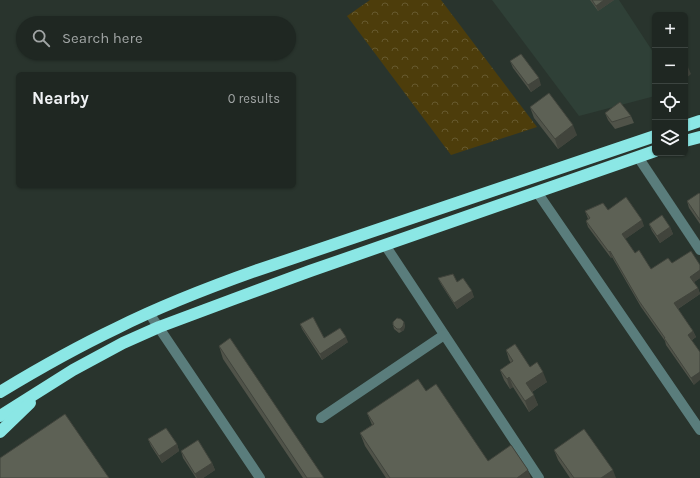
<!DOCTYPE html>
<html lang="en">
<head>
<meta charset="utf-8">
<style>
  body { margin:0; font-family:Karla,sans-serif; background:#272f2a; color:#f1f3f6 }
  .controls { position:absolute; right:12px; top:12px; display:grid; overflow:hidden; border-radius:6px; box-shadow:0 1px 3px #0004 }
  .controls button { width:36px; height:36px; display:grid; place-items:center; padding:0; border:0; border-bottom:1px solid #3c4440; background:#1f2722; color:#f1f3f6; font:20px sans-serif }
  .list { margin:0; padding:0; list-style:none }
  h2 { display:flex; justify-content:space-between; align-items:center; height:52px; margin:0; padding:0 16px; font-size:17px }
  h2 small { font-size:13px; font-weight:400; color:#a1a5a5 }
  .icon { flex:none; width:22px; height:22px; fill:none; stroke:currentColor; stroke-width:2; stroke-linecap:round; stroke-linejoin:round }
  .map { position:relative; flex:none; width:700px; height:478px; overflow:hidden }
  .search { position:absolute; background:#1f2722; box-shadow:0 1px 3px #0004; left:16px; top:16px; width:280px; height:44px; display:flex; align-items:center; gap:10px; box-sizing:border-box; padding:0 14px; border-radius:22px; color:#a1a5a5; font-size:15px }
  .panel { position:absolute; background:#1f2722; box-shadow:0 1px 3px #0004; left:16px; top:72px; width:280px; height:116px; border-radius:6px }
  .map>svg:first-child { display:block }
  .built { fill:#2f4037 }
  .forest { fill:url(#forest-crowns) }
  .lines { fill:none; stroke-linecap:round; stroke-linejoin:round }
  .minor { stroke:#5a7d7c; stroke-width:10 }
  .highway { stroke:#8be7e5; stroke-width:12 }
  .wall { fill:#505349 }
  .shaded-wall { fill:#41443c }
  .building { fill:#5d6155; stroke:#41443c }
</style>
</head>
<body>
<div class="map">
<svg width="700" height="478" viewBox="0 0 700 478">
  <defs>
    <pattern id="forest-crowns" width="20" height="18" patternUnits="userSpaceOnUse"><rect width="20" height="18" fill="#4d3d0b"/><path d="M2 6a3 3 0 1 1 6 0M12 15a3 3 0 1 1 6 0" fill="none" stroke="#66592e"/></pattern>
  </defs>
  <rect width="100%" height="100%" fill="#29342d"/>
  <!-- built -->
  <path class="built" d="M 492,0 L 619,0 L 655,55 L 655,96 L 579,116 Z"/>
  <!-- forest -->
  <path class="forest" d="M 370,0 L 441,0 L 537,127 L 451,155 L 347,16 Z"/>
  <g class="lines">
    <!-- minor -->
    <g class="minor">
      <path d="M 638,157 L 700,250"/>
      <path d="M 537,192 L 700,430"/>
      <path d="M 385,245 L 539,478"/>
      <path d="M 149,313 L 260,478"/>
      <path d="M 321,418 L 444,335"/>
    </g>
    <!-- highway -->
    <g class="highway">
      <path d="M 685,126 L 700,121"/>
      <path d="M 685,141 L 700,137"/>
      <path d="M 0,392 C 38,369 77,347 117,328 C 163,305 210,287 258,270 L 655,136"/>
      <path d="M 0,416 L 73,370 L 123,343 L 159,327 L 234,299 L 310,271 L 655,151"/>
      <path d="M 0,432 L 30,403"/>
    </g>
  </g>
  <!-- wall -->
  <g class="wall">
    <path d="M 590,0 L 614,0 L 598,11 Z"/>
    <path d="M 510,61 L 541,85 L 531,92 L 513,68 Z"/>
    <path d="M 530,107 L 577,135 L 558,149 L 534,118 Z"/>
    <path d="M 605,113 L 631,116 L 634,123 L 615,129 L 608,120 Z"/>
    <path d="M 700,194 L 700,224 L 689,208 L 687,201 Z"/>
    <path d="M 608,210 L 644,226 L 625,239 L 635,253 L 651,269 L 672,263 L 700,278 L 694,282 L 698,288 L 700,294 L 678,309 L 693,331 L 696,337 L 692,340 L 694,385 L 666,345 L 665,341 L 641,307 L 612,257 L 611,258 L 588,227 L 586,221 L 588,219 L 585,211 Z"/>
    <path d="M 649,224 L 670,227 L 673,234 L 660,243 L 652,231 Z"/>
    <path d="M 438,278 L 457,282 L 474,297 L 457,309 L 441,284 Z"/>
    <path d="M 300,324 L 324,338 L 348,342 L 322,360 L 302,329 Z"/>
    <path d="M 393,325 L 405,325 L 404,330 L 401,332 L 399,333 L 394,329 Z"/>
    <path d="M 219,346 L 324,478 L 303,478 L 223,359 Z"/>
    <path d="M 506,350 L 530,367 L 547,382 L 532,392 L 538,405 L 529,412 L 513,387 L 510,389 L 504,380 L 500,370 L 511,363 L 509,360 Z"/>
    <path d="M 426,391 L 488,461 L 531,478 L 386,478 L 365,446 L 360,433 L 372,425 L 367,413 Z"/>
    <path d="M 148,439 L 177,444 L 179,451 L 162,463 L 151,446 Z"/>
    <path d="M 554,450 L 616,478 L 570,478 L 558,460 Z"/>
    <path d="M 181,451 L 212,463 L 215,470 L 203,478 L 196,478 L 183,458 Z"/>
  </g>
  <!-- shaded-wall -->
  <g class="shaded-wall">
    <path d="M 604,0 L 614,0 L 598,11 L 596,6 Z"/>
    <path d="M 688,67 L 691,74 L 685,79 L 685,70 Z"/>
    <path d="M 539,78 L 541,85 L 531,92 L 528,85 Z"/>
    <path d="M 573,125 L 577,135 L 558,149 L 555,139 Z"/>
    <path d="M 642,220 L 644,226 L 624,240 L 622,234 Z"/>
    <path d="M 670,227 L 673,234 L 660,243 L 657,236 Z"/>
    <path d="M 610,251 L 612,257 L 611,258 L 609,252 Z"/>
    <path d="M 700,270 L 700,278 L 693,283 L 690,277 Z"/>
    <path d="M 698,288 L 700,294 L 676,310 L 674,303 Z"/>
    <path d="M 472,291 L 474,297 L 457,309 L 454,303 Z"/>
    <path d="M 404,322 L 405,325 L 404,330 L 401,332 L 400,329 Z"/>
    <path d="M 693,331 L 696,337 L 690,341 L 688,335 Z"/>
    <path d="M 346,337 L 348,342 L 322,360 L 320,354 Z"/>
    <path d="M 543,372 L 547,382 L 530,393 L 526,383 Z"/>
    <path d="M 700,372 L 700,380 L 694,385 L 691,378 Z"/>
    <path d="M 509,377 L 513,387 L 510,389 L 507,379 Z"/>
    <path d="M 534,395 L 538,405 L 529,412 L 525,401 Z"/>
    <path d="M 177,444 L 179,451 L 162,463 L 159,456 Z"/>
    <path d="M 212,463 L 215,470 L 203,478 L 197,478 L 195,474 Z"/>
    <path d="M 528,470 L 531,478 L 517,478 Z"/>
    <path d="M 613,470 L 616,478 L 601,478 Z"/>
  </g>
  <!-- building -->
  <g class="building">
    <path d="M 592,0 L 604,0 L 596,6 Z"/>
    <path d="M 521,54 L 539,78 L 528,85 L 510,61 Z"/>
    <path d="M 685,63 L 688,67 L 685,70 Z"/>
    <path d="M 549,93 L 573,125 L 555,139 L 530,107 Z"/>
    <path d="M 620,102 L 631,116 L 612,122 L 605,113 Z"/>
    <path d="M 699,193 L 700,194 L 700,220 L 687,201 Z"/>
    <path d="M 626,197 L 642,220 L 622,234 L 635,253 L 639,250 L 651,269 L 668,258 L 672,263 L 691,251 L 700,265 L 700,270 L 690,277 L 698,288 L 674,303 L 693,331 L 688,335 L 700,352 L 700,372 L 691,378 L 664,338 L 665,338 L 639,301 L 610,251 L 609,252 L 586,221 L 590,218 L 585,211 L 603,203 L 608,210 Z"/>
    <path d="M 662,215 L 670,227 L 657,236 L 649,224 Z"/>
    <path d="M 453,274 L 457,282 L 463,278 L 472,291 L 454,303 L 438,278 Z"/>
    <path d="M 313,317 L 324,338 L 340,328 L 346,337 L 320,354 L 300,324 Z"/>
    <path d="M 397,318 L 401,319 L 404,322 L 403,326 L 400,329 L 397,329 L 393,325 L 393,322 Z"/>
    <path d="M 230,338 L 324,478 L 307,478 L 219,346 Z"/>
    <path d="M 515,344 L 530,367 L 537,362 L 543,372 L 526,383 L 534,395 L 525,401 L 509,377 L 507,379 L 500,370 L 513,361 L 506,350 Z"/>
    <path d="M 418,379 L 426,391 L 436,384 L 488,461 L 511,445 L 528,470 L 517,478 L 390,478 L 360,433 L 374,424 L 367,413 Z"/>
    <path d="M 65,414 L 109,478 L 0,478 L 0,458 Z"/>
    <path d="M 166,428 L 177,444 L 159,456 L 148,439 Z"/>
    <path d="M 584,429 L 613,470 L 601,478 L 574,478 L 554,450 Z"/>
    <path d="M 198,440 L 212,463 L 195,474 L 181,451 Z"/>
  </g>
</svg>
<div class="controls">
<button>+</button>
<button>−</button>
<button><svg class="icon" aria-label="locate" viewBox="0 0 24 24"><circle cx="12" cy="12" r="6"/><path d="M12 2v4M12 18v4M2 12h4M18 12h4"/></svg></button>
<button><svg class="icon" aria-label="layers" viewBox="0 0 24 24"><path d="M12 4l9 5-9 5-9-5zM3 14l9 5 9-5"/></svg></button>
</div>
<div class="search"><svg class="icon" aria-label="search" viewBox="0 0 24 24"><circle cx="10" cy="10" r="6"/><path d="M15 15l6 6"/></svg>Search here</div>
<section class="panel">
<h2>Nearby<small>0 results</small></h2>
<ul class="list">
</ul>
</section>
</div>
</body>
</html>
